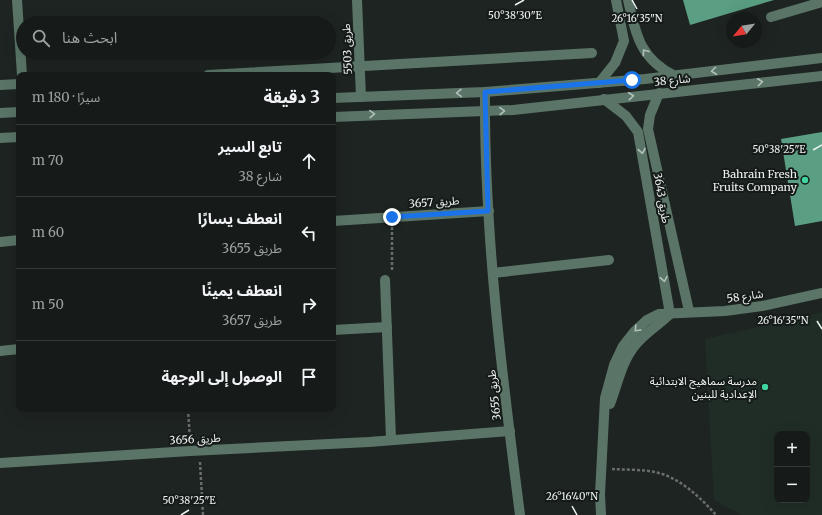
<!DOCTYPE html>
<html lang="ar">
<head>
<meta charset="utf-8">
<style>
  body { margin:0; font-family:Merriweather,"Noto Sans Arabic",serif; background:#1f2422; color:#f1f3f6; direction:rtl }
  .controls { position:absolute; right:12px; bottom:12px; display:grid; overflow:hidden; border-radius:8px; box-shadow:0 4px 16px #0002 }
  .controls button { width:36px; height:36px; display:grid; place-items:center; padding:0; border:0; border-bottom:1px solid #353938; background:#161b19; color:#f1f3f6; font:20px sans-serif }
  .compass { position:absolute; left:726px; top:12px; width:36px; height:36px; border-radius:50%; background:#161b19; box-shadow:0 4px 16px #0002; rotate:240deg }
  .stop { position:absolute; width:12px; height:12px; margin:-9px; border:3px solid #1a73e8; border-radius:50%; background:#fff }
  .stop.end { background:#1a73e8; border-color:#fff; box-shadow:0 1px 4px #0008 }
  .list { margin:0; padding:0; list-style:none }
  h2 { display:flex; justify-content:space-between; align-items:center; height:52px; margin:0; padding:0 16px; font-size:17px }
  h2 small { font-size:13px; font-weight:400; color:#9ea1a2 }
  .list li { display:grid; grid-template-columns:26px 1fr auto; gap:12px; align-items:center; box-sizing:border-box; height:72px; padding:0 16px; border-top:1px solid #353938 }
  .list b { display:block; font-size:15px; white-space:nowrap }
  .list p { margin:0; font-size:13px; white-space:nowrap; color:#9ea1a2 }
  .list em { font-size:13px; font-style:normal; color:#9ea1a2 }
  .icon { flex:none; width:22px; height:22px; fill:none; stroke:currentColor; stroke-width:2; stroke-linecap:round; stroke-linejoin:round }
  .map { position:relative; flex:none; width:822px; height:515px; overflow:hidden; direction:ltr }
  .search { position:absolute; background:#161b19; box-shadow:0 4px 16px #0002; left:16px; top:16px; width:320px; height:44px; display:flex; align-items:center; gap:10px; box-sizing:border-box; padding:0 14px; border-radius:22px; color:#9ea1a2; font-size:15px }
  .panel { position:absolute; background:#161b19; box-shadow:0 4px 16px #0002; left:16px; top:72px; width:320px; height:340px; border-radius:8px; direction:rtl }
  .map>svg:first-child { display:block }
  .built { fill:#202d27; fill-rule:evenodd }
  .building { fill:#5a9f83 }
  .lines { fill:none; stroke-linecap:round; stroke-linejoin:round }
  .path { stroke:#696e6c; stroke-width:2.5; stroke-dasharray:3 2; stroke-linecap:butt }
  .minor { stroke:#5a7568; stroke-width:10 }
  .oneway { stroke:#b2c0ba }
  .route { stroke:#1a73e8; stroke-width:5 }
  .ticks { fill:none; stroke:#edf2f0; stroke-width:1.5 }
  .poi-dot { fill:#41d4a1; stroke:#151b18; stroke-width:1.5 }
  .labels { text-anchor:middle; stroke-width:4; stroke-linejoin:round; paint-order:stroke }
  .street-label { font-size:11px; fill:#edf2f0; stroke:#151b18 }
  .poi-label { font-size:11px; fill:#edf2f0; stroke:#151b18; text-anchor:end }
  .ticks-label { font-size:10px; text-anchor:middle; fill:#edf2f0; stroke:#151b18; stroke-width:4; stroke-linejoin:round; paint-order:stroke }
</style>
</head>
<body>
<div class="map">
<svg width="822" height="515" viewBox="0 0 822 515">
  <rect width="100%" height="100%" fill="#1e2421"/>
  <!-- built -->
  <path class="built" d="M 822,312 L 822,515 L 742,515 L 714,500 L 705,339 ZM 777,434 L 807,434 L 807,500 L 777,500 Z"/>
  <!-- building -->
  <g class="building">
    <path d="M 683,0 L 774,0 L 690,25 Z"/>
    <path d="M 822,132 L 822,221 L 795,226 L 781,139 Z"/>
  </g>
  <g class="lines">
    <!-- path -->
    <g class="path">
      <path d="M 392,227 L 392,272"/>
      <path d="M 188,409 L 190,440"/>
      <path d="M 200,462 L 203,515"/>
      <path d="M 612,469 C 627,470 644,469 659,473 C 681,479 701,498 716,515"/>
    </g>
    <!-- minor -->
    <g class="minor">
      <path d="M 17,0 L 22,75"/>
      <path d="M 357,0 L 361,97"/>
      <path d="M 628,0 C 636,35 640,59 675,76"/>
      <path d="M 771,17 L 822,2"/>
      <path d="M 208,75 L 592,53"/>
      <path d="M 599,83 L 615,63 L 624,41 L 616,0"/>
      <path d="M 0,85 L 19,84"/>
      <path d="M 485,92 C 484,233 502,375 520,515"/>
      <path d="M 659,93 L 650,115 L 648,129 L 689,311"/>
      <path d="M 333,98 L 485,92 L 645,79 L 822,58"/>
      <path d="M 604,99 L 626,116 L 638,132 L 670,314"/>
      <path d="M 0,113 L 19,112"/>
      <path d="M 333,117 L 513,110 L 822,76"/>
      <path d="M 0,138 L 19,137"/>
      <path d="M 333,221 L 489,211"/>
      <path d="M 0,242 L 19,240"/>
      <path d="M 493,273 L 609,260"/>
      <path d="M 385,280 L 391,439"/>
      <path d="M 333,330 L 387,327"/>
      <path d="M 0,351 L 19,349"/>
      <path d="M 610,404 C 619,381 622,356 642,338 C 651,329 661,323 670,314"/>
      <path d="M 0,463 L 190,451 L 369,442 L 510,431"/>
      <path d="M 601,515 L 600,494 L 605,398 L 614,365 L 623,346 L 634,332 L 647,320 L 659,314 L 725,311 L 762,306 L 822,293"/>
    </g>
  </g>
  <!-- one-way arrows -->
  <defs><path id="oneway-chevron" d="M-2-3.5L2.5 0L-2 3.5" fill="none" stroke-width="1.6" stroke-linecap="round" stroke-linejoin="round"/></defs>
  <g class="oneway">
    <use href="#oneway-chevron" transform="translate(645 52) rotate(-126)"/>
    <use href="#oneway-chevron" transform="translate(714 71) rotate(173)"/>
    <use href="#oneway-chevron" transform="translate(760 82) rotate(-6)"/>
    <use href="#oneway-chevron" transform="translate(459 93) rotate(178)"/>
    <use href="#oneway-chevron" transform="translate(631 96) rotate(-6)"/>
    <use href="#oneway-chevron" transform="translate(502 111) rotate(-2)"/>
    <use href="#oneway-chevron" transform="translate(372 114) rotate(-2)"/>
    <use href="#oneway-chevron" transform="translate(642 151) rotate(80)"/>
    <use href="#oneway-chevron" transform="translate(664 279) rotate(80)"/>
    <use href="#oneway-chevron" transform="translate(637 329) rotate(134)"/>
  </g>
  <g class="lines">
    <!-- route -->
    <path class="route" d="M 392,217 L 488,211 L 485,92 L 632,80"/>
  </g>
  <!-- ticks -->
  <path class="ticks" d="M 632,0 L 637,9M 515,5 L 524,0M 813,150 L 822,145M 817,321 L 822,329M 572,506 L 577,515M 181,515 L 189,510"/>
  <!-- markers -->
  <g class="poi-dot">
    <circle cx="805" cy="180" r="4"/>
    <circle cx="765" cy="387" r="4"/>
  </g>
  <g class="labels">
    <!-- street labels -->
    <g class="street-label">
      <text transform="translate(347 49) rotate(-92)" y="4">طريق 5503</text>
      <text transform="translate(672 80) rotate(-6)" y="4">شارع 38</text>
      <text transform="translate(662 198) rotate(80)" y="4">طريق 3643</text>
      <text transform="translate(434 202) rotate(-4)" y="4">طريق 3657</text>
      <text transform="translate(745 296) rotate(-8)" y="4">شارع 58</text>
      <text transform="translate(494 395) rotate(-96)" y="4">طريق 3655</text>
      <text transform="translate(195 439) rotate(-3)" y="4">طريق 3656</text>
    </g>
    <!-- poi labels -->
    <g class="poi-label">
      <text x="797" y="178">Bahrain Fresh<tspan x="797" dy="13">Fruits Company</tspan></text>
      <text x="757" y="385">مدرسة سماهيج الابتدائية<tspan x="757" dy="13">الإعدادية للبنين</tspan></text>
    </g>
  </g>
  <g class="ticks-label">
    <text x="515" y="19">50°38'30"E</text>
    <text x="637" y="22">26°16'35"N</text>
    <text x="779" y="153">50°38'25"E</text>
    <text x="783" y="324">26°16'35"N</text>
    <text x="572" y="500">26°16'40"N</text>
    <text x="189" y="504">50°38'25"E</text>
  </g>
</svg>
<div class="controls">
<button>+</button>
<button>−</button>
</div>
<svg class="compass" viewBox="-18 -18 36 36"><path d="M0-13l5 13h-10z" fill="#e53935"/><path d="M0 13l5-13h-10z" fill="#9ea1a2"/></svg>
<div class="stop" style="left:632px;top:80px"></div>
<div class="stop end" style="left:392px;top:217px"></div>
<div class="search"><svg class="icon" aria-label="search" viewBox="0 0 24 24"><circle cx="10" cy="10" r="6"/><path d="M15 15l6 6"/></svg>ابحث هنا</div>
<section class="panel">
<h2>3 دقيقة<small>سيرًا · 180 m</small></h2>
<ul class="list">
<li><svg class="icon" aria-label="ahead" viewBox="0 0 24 24"><path d="M12 20V5M6 11l6-6 6 6"/></svg><div><b>تابع السير</b><p>شارع 38</p></div><em>70 m</em></li>
<li><svg class="icon" aria-label="left" viewBox="0 0 24 24"><path d="M17 20v-9H6M10 6l-5 5 5 5"/></svg><div><b>انعطف يسارًا</b><p>طريق 3655</p></div><em>60 m</em></li>
<li><svg class="icon" aria-label="right" viewBox="0 0 24 24"><path d="M7 20v-9h11M14 6l5 5-5 5"/></svg><div><b>انعطف يمينًا</b><p>طريق 3657</p></div><em>50 m</em></li>
<li><svg class="icon" aria-label="arrive" viewBox="0 0 24 24"><path d="M6 21V4h12l-3 4 3 4H6"/></svg><div><b>الوصول إلى الوجهة</b></div></li>
</ul>
</section>
</div>
</body>
</html>
